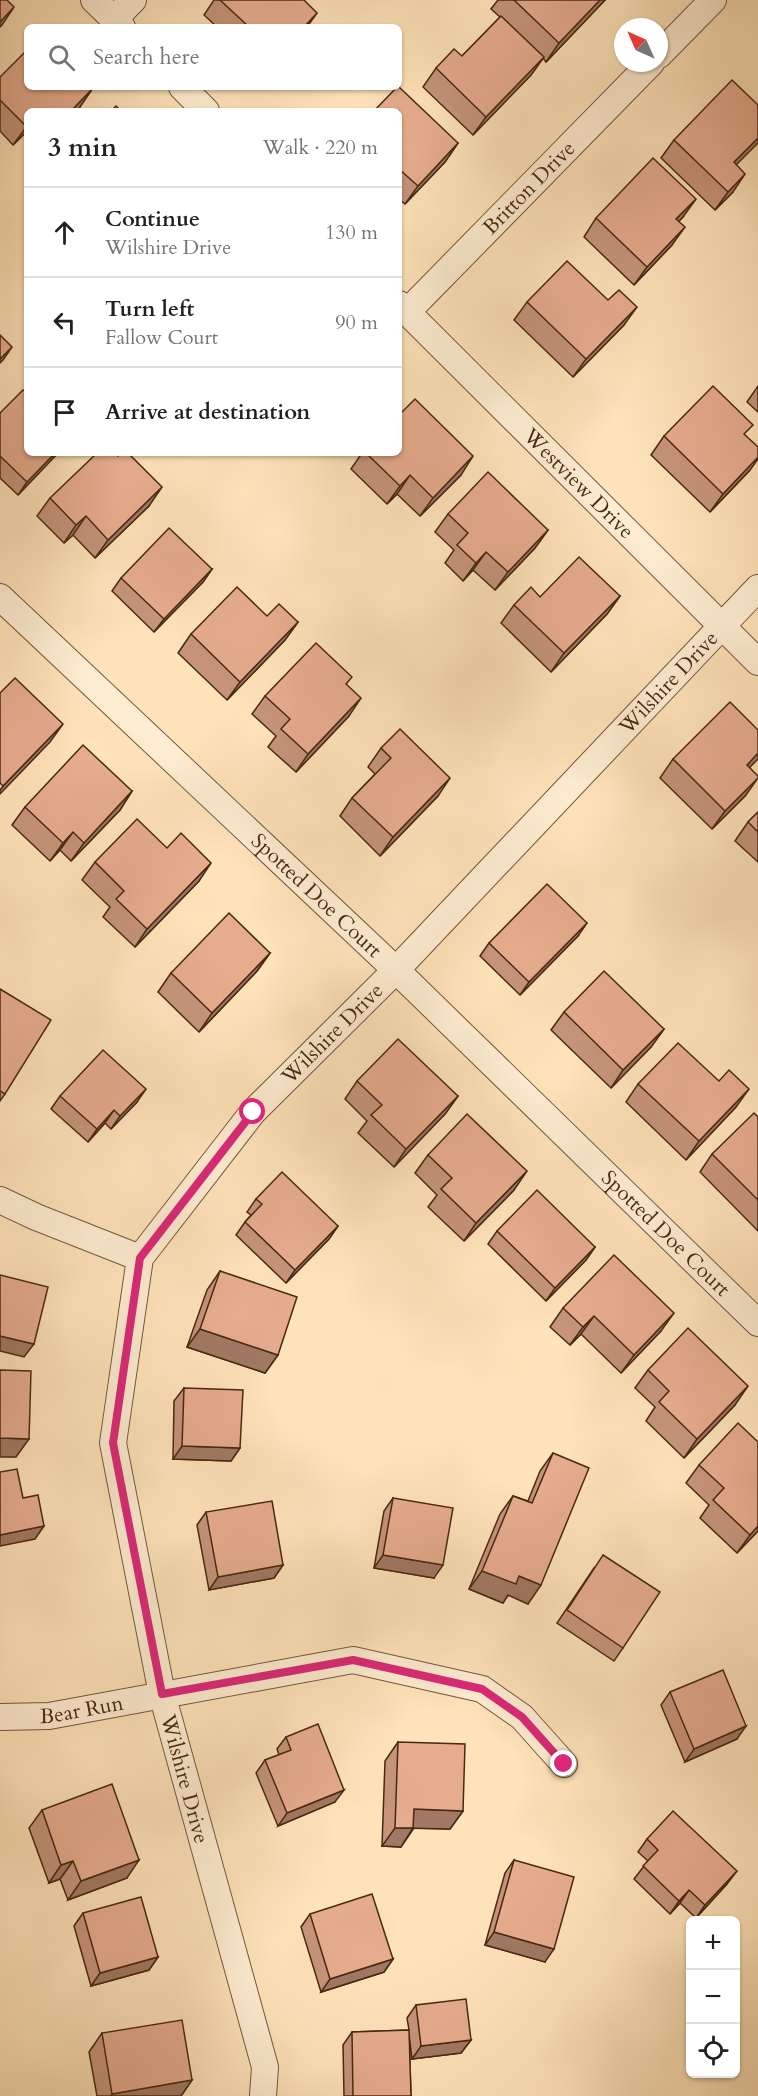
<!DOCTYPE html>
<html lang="en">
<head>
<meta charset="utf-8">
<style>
  body { margin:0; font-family:Cardo,serif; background:#f2f2f2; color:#202124 }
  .controls { position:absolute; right:18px; bottom:18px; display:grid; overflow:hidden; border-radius:9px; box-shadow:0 2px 4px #0004 }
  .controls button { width:54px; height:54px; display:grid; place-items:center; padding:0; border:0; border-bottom:2px solid #e0e0e0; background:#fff; color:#202124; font:30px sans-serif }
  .compass { position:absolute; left:614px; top:18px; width:54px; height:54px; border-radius:50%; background:#fff; box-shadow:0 2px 4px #0004; rotate:315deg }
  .stop { position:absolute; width:18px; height:18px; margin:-14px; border:4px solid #db2777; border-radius:50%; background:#fff }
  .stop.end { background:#db2777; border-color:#fff; box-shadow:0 2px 6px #0008 }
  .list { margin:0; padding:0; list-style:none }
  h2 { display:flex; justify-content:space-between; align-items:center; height:78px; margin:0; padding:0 24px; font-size:26px }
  h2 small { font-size:20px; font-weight:400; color:#757577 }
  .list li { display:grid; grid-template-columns:39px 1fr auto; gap:18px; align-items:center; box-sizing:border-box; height:90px; padding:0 24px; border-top:2px solid #e0e0e0 }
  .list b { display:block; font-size:22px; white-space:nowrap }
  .list p { margin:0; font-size:20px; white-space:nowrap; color:#757577 }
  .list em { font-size:20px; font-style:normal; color:#757577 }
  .icon { flex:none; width:33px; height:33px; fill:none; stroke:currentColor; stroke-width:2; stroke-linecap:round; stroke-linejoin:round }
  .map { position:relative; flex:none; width:758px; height:2096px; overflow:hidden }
  .search { position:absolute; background:#fff; box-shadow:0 2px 4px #0004; left:24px; top:24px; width:378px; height:66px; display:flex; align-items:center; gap:15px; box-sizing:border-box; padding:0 21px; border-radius:9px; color:#757577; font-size:22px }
  .panel { position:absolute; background:#fff; box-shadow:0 2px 4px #0004; left:24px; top:108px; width:378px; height:348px; border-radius:9px }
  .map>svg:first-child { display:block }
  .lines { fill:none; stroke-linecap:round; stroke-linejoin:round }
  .street-casing { stroke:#76573d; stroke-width:28 }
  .street { stroke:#ffedd2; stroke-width:26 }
  .wall { fill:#c6947a; stroke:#492813; stroke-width:1.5 }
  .shaded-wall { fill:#a17863; stroke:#492813; stroke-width:1.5 }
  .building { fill:#e6ac8e; stroke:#492813; stroke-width:1.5 }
  .route { stroke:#db2777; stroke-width:8 }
  .labels { text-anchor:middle; stroke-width:5; stroke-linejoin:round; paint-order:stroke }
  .street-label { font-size:21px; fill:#492813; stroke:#ffedd2 }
</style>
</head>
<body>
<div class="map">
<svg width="758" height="2096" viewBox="0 0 758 2096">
  <rect width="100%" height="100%" fill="#ffe3ba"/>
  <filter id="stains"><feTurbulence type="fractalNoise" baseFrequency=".00333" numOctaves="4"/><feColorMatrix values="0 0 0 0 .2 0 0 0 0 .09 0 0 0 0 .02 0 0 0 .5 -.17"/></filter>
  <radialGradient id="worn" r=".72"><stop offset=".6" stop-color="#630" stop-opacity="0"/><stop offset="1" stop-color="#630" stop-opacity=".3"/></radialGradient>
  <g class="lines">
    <defs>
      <g id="street">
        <path d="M 94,0 L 122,27"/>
        <path d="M 114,19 L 133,0"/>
        <path d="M 659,55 L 713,0"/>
        <path d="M 182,87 L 206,111"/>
        <path id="s1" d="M 399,304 L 758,662"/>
        <path id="s2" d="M 407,312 L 651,63"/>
        <path id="s3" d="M 0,597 L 396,970 L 758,1323"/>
        <path d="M 0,1200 L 36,1217 L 140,1258"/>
        <path id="s4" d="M 0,1717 L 49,1716 L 353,1660 L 482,1689 L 522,1717 L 564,1764"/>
        <path id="s5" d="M 263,2096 L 265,2067 L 162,1694 L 113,1443 L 140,1258 L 253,1112 L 396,970 L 758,588"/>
      </g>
    </defs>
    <!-- street casing -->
    <use href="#street" class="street-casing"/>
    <!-- street -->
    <use href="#street" class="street"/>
  </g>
  <!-- wall -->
  <g class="wall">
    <path d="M 214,0 L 304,0 L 307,27 L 217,27 L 204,15 Z"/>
    <path d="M 498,0 L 605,0 L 546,62 L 543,58 L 531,75 L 473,135 L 423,87 L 436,68 L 462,56 L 500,17 L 491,9 Z"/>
    <path d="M 0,77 L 80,107 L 76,111 L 27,111 L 27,134 L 25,133 L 13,145 L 0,131 Z"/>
    <path d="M 399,111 L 458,143 L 445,162 L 405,204 L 399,199 Z"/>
    <path d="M 674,140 L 736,165 L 733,192 L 715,210 L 661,158 Z"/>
    <path d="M 683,217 L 679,221 L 672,245 L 634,285 L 584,237 L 596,218 Z"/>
    <path d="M 527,302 L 624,325 L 573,377 L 514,320 Z"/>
    <path d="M 758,386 L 758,412 L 747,402 Z"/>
    <path d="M 0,413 L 27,453 L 58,453 L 18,495 L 0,478 Z"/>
    <path d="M 664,436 L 746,436 L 750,470 L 710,512 L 651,455 Z"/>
    <path d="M 362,453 L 399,453 L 461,475 L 420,516 L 397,494 L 387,504 L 351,469 Z"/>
    <path d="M 50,498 L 149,506 L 95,558 L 73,535 L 64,543 L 37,516 Z"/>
    <path d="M 448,514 L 548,530 L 535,548 L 495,590 L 473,570 L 463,581 L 445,563 L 454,550 L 435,532 Z"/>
    <path d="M 212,569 L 203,582 L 154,632 L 112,591 L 121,578 Z"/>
    <path d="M 620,596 L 607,614 L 551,672 L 501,623 L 514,605 L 540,597 Z"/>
    <path d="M 267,616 L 298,622 L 285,640 L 227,700 L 178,653 L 191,634 Z"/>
    <path d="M 347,685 L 349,716 L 296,772 L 268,747 L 276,736 L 252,714 L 265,696 Z"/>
    <path d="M 381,748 L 438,796 L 380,856 L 340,816 L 352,798 L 375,774 L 368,767 Z"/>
    <path d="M 673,759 L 750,767 L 746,795 L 712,829 L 660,778 Z"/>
    <path d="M 132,791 L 120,810 L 71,861 L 60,850 L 50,861 L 12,825 L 25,807 Z"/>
    <path d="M 758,812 L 758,862 L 735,841 L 748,822 Z"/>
    <path d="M 95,862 L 199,881 L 135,947 L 103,917 L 110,907 L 82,880 Z"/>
    <path d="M 578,936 L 520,995 L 480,956 L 489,943 Z"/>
    <path d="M 270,953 L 257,971 L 199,1032 L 158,992 L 171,973 Z"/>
    <path d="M 0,989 L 5,1094 L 0,1101 Z"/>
    <path d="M 564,1012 L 664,1029 L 651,1047 L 611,1088 L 551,1030 Z"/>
    <path d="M 357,1081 L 458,1096 L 445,1114 L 394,1167 L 358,1133 L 367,1121 L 345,1099 Z"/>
    <path d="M 638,1084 L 736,1107 L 686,1160 L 626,1102 Z"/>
    <path d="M 60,1096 L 137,1102 L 111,1129 L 105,1123 L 88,1142 L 51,1109 Z"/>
    <path d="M 758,1117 L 758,1231 L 700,1172 L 712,1154 Z"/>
    <path d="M 428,1155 L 514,1190 L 464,1241 L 428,1207 L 437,1195 L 415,1173 Z"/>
    <path d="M 256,1199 L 338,1226 L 329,1239 L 286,1283 L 236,1235 L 245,1222 L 251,1215 L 247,1212 Z"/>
    <path d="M 497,1231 L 595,1247 L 586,1260 L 546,1301 L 488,1244 Z"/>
    <path d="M 220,1271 L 278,1355 L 265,1373 L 187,1347 L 207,1290 Z"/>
    <path d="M 563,1308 L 661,1331 L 621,1373 L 581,1334 L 570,1345 L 550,1327 Z"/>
    <path d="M 648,1370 L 735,1405 L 684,1458 L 646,1421 L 655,1407 L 635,1388 Z"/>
    <path d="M 184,1388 L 240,1448 L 231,1461 L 173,1459 L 174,1401 Z"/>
    <path d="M 758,1442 L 758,1531 L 737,1553 L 700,1518 L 709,1505 L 686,1483 L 699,1465 Z"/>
    <path d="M 553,1453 L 528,1604 L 508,1595 L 503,1603 L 469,1589 L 500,1514 L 513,1496 L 528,1501 L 540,1471 Z"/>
    <path d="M 393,1498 L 434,1578 L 374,1568 L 384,1511 Z"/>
    <path d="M 206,1512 L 283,1565 L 274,1578 L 209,1590 L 197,1525 Z"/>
    <path d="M 594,1568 L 623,1648 L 614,1661 L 557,1623 Z"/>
    <path d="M 670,1692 L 737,1739 L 685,1762 L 661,1705 Z"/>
    <path d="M 286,1737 L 335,1802 L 278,1826 L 256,1773 L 265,1760 L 279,1755 L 277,1749 Z"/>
    <path d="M 398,1742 L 463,1811 L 450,1829 L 414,1828 L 401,1847 L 382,1846 L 385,1761 Z"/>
    <path d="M 42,1810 L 127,1878 L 68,1900 L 60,1879 L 49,1883 L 29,1828 Z"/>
    <path d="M 647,1839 L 727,1884 L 696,1918 L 680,1903 L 670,1914 L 634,1879 L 648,1861 L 638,1852 Z"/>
    <path d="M 514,1860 L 545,1962 L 485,1945 L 505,1873 Z"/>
    <path d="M 83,1913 L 158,1957 L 149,1970 L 91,1986 L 74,1926 Z"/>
    <path d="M 310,1914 L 393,1959 L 384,1972 L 321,1992 L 301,1927 Z"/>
    <path d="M 416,2005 L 471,2040 L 461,2053 L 412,2059 L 409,2034 L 411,2096 L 344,2096 L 343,2045 L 352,2032 L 409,2030 L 407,2018 Z"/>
    <path d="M 102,2033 L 192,2080 L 181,2096 L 97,2096 L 89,2052 Z"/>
  </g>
  <!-- shaded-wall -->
  <g class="shaded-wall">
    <path d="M 600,0 L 605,0 L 546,62 L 559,43 Z"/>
    <path d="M 14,7 L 2,25 L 0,27 L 0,22 Z"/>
    <path d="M 317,13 L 307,27 L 304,27 Z"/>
    <path d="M 544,57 L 531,75 L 473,135 L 486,117 Z"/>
    <path d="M 93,88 L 80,107 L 76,111 L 71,111 Z"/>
    <path d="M 27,126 L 27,130 L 25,133 L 13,145 Z"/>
    <path d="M 758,138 L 758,143 L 721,180 L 734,162 Z"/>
    <path d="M 458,143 L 445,162 L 405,204 L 418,186 Z"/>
    <path d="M 745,174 L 733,192 L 715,210 L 728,192 Z"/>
    <path d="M 696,199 L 683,217 L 664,237 L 676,219 Z"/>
    <path d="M 685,227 L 672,245 L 634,285 L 647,267 Z"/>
    <path d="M 637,307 L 624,325 L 573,377 L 586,359 Z"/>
    <path d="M 12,347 L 3,360 L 0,363 L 0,359 Z"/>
    <path d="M 55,453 L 58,453 L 18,495 L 27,482 Z"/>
    <path d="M 473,456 L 461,475 L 420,516 L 433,498 Z"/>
    <path d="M 758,457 L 758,459 L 750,470 L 710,512 L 723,494 Z"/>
    <path d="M 410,475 L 397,494 L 387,504 L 400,486 Z"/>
    <path d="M 162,487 L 149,506 L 95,558 L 108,540 Z"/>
    <path d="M 86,516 L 73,535 L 64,543 L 76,525 Z"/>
    <path d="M 548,530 L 535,548 L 495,590 L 508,572 Z"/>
    <path d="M 486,552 L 473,570 L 463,581 L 476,563 Z"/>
    <path d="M 212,569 L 203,582 L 154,632 L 164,619 Z"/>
    <path d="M 620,596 L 607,614 L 551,672 L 564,653 Z"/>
    <path d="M 298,622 L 285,640 L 227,700 L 240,682 Z"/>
    <path d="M 361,698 L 349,716 L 296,772 L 308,754 Z"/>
    <path d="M 63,724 L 50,742 L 0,794 L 0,790 L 3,786 Z"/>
    <path d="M 758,753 L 758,759 L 734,783 L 747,765 Z"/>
    <path d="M 450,778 L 438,796 L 380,856 L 393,837 Z"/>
    <path d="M 758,778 L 746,795 L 712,829 L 725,811 Z"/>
    <path d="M 132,791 L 120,810 L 71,861 L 84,843 Z"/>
    <path d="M 73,832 L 60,850 L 50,861 L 63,843 Z"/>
    <path d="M 211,863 L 199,881 L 135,947 L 147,929 Z"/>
    <path d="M 587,923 L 578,936 L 520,995 L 529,982 Z"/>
    <path d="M 270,953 L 257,971 L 199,1032 L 212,1013 Z"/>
    <path d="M 664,1029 L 651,1047 L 611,1088 L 623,1070 Z"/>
    <path d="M 146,1089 L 137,1102 L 111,1129 L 120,1116 Z"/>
    <path d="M 749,1089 L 736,1107 L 686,1160 L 699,1141 Z"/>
    <path d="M 458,1096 L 445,1114 L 394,1167 L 406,1149 Z"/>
    <path d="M 114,1110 L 105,1123 L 88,1142 L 97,1129 Z"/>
    <path d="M 527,1171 L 514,1190 L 464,1241 L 476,1223 Z"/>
    <path d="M 338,1226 L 329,1239 L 286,1283 L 295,1270 Z"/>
    <path d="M 595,1247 L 586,1260 L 546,1301 L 555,1288 Z"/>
    <path d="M 674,1313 L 661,1331 L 621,1373 L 634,1355 Z"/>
    <path d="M 594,1316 L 581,1334 L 570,1345 L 583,1327 Z"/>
    <path d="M 200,1329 L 278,1355 L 265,1373 L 187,1347 Z"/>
    <path d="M 0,1336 L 34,1344 L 24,1357 L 0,1351 Z"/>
    <path d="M 748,1386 L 735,1405 L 684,1458 L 697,1439 Z"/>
    <path d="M 0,1438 L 29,1439 L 16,1457 L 0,1457 Z"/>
    <path d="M 182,1446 L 240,1448 L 231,1461 L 173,1459 Z"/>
    <path d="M 44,1526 L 35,1539 L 0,1546 L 0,1535 Z"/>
    <path d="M 758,1526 L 758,1531 L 737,1553 L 750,1535 Z"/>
    <path d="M 383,1555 L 443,1565 L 434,1578 L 374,1568 Z"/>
    <path d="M 283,1565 L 274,1578 L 209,1590 L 218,1577 Z"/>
    <path d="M 482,1571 L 519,1576 L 541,1585 L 528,1604 L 508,1595 L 503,1603 L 469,1589 Z"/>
    <path d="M 746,1726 L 737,1739 L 685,1762 L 694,1749 Z"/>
    <path d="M 344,1790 L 335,1802 L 278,1826 L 287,1813 Z"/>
    <path d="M 414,1809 L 463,1811 L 450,1829 L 401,1828 Z"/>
    <path d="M 395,1828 L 413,1828 L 401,1847 L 382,1846 Z"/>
    <path d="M 139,1860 L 127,1878 L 68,1900 L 81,1881 Z"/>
    <path d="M 73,1861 L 60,1879 L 49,1883 L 61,1865 Z"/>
    <path d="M 737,1871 L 727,1884 L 696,1918 L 705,1905 Z"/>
    <path d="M 689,1890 L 680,1903 L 670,1914 L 679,1901 Z"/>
    <path d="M 494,1932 L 554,1949 L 545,1962 L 485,1945 Z"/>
    <path d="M 158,1957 L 149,1970 L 91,1986 L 100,1973 Z"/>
    <path d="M 393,1959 L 384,1972 L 321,1992 L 330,1979 Z"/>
    <path d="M 471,2040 L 461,2053 L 412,2059 L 421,2046 Z"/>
    <path d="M 192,2080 L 181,2096 L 111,2096 L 112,2094 Z"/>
  </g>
  <!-- building -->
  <g class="building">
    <path d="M 0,0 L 7,0 L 14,7 L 0,22 Z"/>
    <path d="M 220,0 L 304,0 L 317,13 L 304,27 L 249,27 Z"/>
    <path d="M 514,0 L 600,0 L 559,43 Z"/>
    <path d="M 501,16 L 544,57 L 486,117 L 436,68 L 454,49 L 462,56 Z"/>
    <path d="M 27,50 L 27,87 L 92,87 L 93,88 L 71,111 L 27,111 L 27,126 L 26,126 L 0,100 L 0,77 Z"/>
    <path d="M 732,80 L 758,105 L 758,138 L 734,162 L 745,174 L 728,192 L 674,140 Z"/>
    <path d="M 397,87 L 399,87 L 458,143 L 418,186 L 399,169 L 399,111 L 374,111 Z"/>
    <path d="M 116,106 L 121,111 L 111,111 Z"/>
    <path d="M 653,158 L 696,199 L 676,219 L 685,227 L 647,267 L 596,218 Z"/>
    <path d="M 567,261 L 608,300 L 619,290 L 637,307 L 586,359 L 527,302 Z"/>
    <path d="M 0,335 L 12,347 L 0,359 Z"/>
    <path d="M 713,386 L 753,425 L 744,434 L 758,447 L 758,457 L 723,494 L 664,436 Z"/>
    <path d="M 23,390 L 27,393 L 27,453 L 55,453 L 27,482 L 0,456 L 0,413 Z"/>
    <path d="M 415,399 L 473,456 L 433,498 L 410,475 L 400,486 L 366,453 L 399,453 L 399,415 Z"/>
    <path d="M 97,453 L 115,453 L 118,456 L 121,453 L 128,453 L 162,487 L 108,540 L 86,516 L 76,525 L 50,498 Z"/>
    <path d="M 488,472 L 548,530 L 508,572 L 486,552 L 476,563 L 457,545 L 468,533 L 448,514 Z"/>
    <path d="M 169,528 L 212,569 L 164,619 L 121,578 Z"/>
    <path d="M 579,557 L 620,596 L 564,653 L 514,605 L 531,587 L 540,597 Z"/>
    <path d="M 237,587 L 267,616 L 279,604 L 298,622 L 240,682 L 191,634 Z"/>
    <path d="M 316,643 L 352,677 L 346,684 L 361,698 L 308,754 L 281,729 L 290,719 L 265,696 Z"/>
    <path d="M 15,678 L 63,724 L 3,786 L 0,783 L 0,693 Z"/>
    <path d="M 730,702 L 758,730 L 758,753 L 747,765 L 758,776 L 758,778 L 725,811 L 673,759 Z"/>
    <path d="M 400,729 L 450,778 L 393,837 L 352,798 L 391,758 L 381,748 Z"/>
    <path d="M 83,745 L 132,791 L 84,843 L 73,832 L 63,843 L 25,807 Z"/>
    <path d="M 758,812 L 758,832 L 748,822 Z"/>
    <path d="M 137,819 L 167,848 L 181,833 L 211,863 L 147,929 L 116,899 L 124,891 L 95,862 Z"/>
    <path d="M 547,884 L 587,923 L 529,982 L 489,943 Z"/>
    <path d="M 229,913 L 270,953 L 212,1013 L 171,973 Z"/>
    <path d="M 604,971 L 664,1029 L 623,1070 L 564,1012 Z"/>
    <path d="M 0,989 L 51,1020 L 5,1094 L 0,1091 Z"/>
    <path d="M 398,1039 L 458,1096 L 406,1149 L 371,1115 L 382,1105 L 357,1081 Z"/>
    <path d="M 678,1043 L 719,1081 L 729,1070 L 749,1089 L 699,1141 L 638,1084 Z"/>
    <path d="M 103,1050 L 146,1089 L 120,1116 L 114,1110 L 97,1129 L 60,1096 Z"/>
    <path d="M 754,1113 L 758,1117 L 758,1200 L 712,1154 Z"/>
    <path d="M 467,1114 L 527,1171 L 476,1223 L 441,1189 L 452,1178 L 428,1155 Z"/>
    <path d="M 282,1172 L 338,1226 L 295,1270 L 245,1222 L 262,1204 L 256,1199 Z"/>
    <path d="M 537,1190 L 595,1247 L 555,1288 L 497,1231 Z"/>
    <path d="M 614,1255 L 674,1313 L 634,1355 L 594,1316 L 583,1327 L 563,1308 Z"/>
    <path d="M 220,1271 L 297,1297 L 278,1355 L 200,1329 Z"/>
    <path d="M 0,1275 L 48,1287 L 34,1344 L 0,1336 Z"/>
    <path d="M 688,1328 L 748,1386 L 697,1439 L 659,1402 L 669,1391 L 648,1370 Z"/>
    <path d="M 0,1370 L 31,1371 L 29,1439 L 0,1438 Z"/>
    <path d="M 184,1388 L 243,1390 L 240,1448 L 182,1446 Z"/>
    <path d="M 738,1423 L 758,1442 L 758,1526 L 750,1535 L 713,1500 L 724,1488 L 699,1465 Z"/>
    <path d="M 553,1453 L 589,1468 L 541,1585 L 519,1576 L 516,1584 L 482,1571 L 513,1496 L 532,1503 Z"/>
    <path d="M 17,1469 L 23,1498 L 38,1495 L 44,1526 L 0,1535 L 0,1472 Z"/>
    <path d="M 393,1498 L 453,1508 L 443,1565 L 383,1555 Z"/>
    <path d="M 272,1501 L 283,1565 L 218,1577 L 206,1512 Z"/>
    <path d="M 603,1555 L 660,1592 L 623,1648 L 567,1610 Z"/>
    <path d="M 723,1670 L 746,1726 L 694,1749 L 670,1692 Z"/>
    <path d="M 318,1724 L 344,1790 L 287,1813 L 265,1760 L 291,1750 L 286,1737 Z"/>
    <path d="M 398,1742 L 465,1744 L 463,1811 L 414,1809 L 413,1828 L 395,1828 Z"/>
    <path d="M 112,1784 L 139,1860 L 81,1881 L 73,1861 L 61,1865 L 42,1810 Z"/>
    <path d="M 673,1811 L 737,1871 L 705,1905 L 689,1890 L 679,1901 L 643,1866 L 658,1850 L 647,1839 Z"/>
    <path d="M 514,1860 L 574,1877 L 554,1949 L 494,1932 Z"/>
    <path d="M 372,1894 L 393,1959 L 330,1979 L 310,1914 Z"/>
    <path d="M 141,1897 L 158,1957 L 100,1973 L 83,1913 Z"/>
    <path d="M 466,1999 L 471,2040 L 421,2046 L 416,2005 Z"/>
    <path d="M 182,2020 L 192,2080 L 112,2094 L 102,2033 Z"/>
    <path d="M 409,2030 L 411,2096 L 353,2096 L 352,2032 Z"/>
  </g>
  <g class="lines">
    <!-- route -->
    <path class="route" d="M 253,1112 L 140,1258 L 113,1443 L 162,1694 L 353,1660 L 482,1689 L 522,1717 L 564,1764"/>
  </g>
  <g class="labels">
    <!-- street labels -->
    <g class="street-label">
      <text dy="7" stroke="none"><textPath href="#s2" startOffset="174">Britton Drive</textPath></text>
      <text dy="7" stroke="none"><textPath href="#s1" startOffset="254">Westview Drive</textPath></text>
      <text dy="7" stroke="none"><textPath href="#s5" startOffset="1641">Wilshire Drive</textPath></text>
      <text dy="7" stroke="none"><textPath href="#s3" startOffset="435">Spotted Doe Court</textPath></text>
      <text dy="7" stroke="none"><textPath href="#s5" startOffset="1155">Wilshire Drive</textPath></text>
      <text dy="7" stroke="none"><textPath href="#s3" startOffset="921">Spotted Doe Court</textPath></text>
      <text dy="7" stroke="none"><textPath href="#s4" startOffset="82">Bear Run</textPath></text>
      <text transform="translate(185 1779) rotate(75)" y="7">Wilshire Drive</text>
    </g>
  </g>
  <rect width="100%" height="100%" filter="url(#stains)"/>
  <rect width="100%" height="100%" fill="url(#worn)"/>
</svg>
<div class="controls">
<button>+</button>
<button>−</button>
<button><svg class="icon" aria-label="locate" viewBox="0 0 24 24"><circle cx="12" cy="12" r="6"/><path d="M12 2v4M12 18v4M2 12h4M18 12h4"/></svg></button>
</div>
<svg class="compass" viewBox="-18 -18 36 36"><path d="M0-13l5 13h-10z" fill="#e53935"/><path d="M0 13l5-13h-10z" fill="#757577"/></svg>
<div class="stop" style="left:253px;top:1112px"></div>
<div class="stop end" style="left:564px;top:1764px"></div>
<div class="search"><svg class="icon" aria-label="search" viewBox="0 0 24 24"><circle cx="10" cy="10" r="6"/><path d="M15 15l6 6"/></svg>Search here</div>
<section class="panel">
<h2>3 min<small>Walk · 220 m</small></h2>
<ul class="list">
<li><svg class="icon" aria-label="ahead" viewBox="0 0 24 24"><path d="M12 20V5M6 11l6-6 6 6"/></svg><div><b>Continue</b><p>Wilshire Drive</p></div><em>130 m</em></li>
<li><svg class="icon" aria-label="left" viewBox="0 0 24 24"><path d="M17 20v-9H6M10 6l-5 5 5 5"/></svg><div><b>Turn left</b><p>Fallow Court</p></div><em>90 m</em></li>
<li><svg class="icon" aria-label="arrive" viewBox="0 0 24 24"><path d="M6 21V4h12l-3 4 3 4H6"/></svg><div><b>Arrive at destination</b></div></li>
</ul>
</section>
</div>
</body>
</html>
